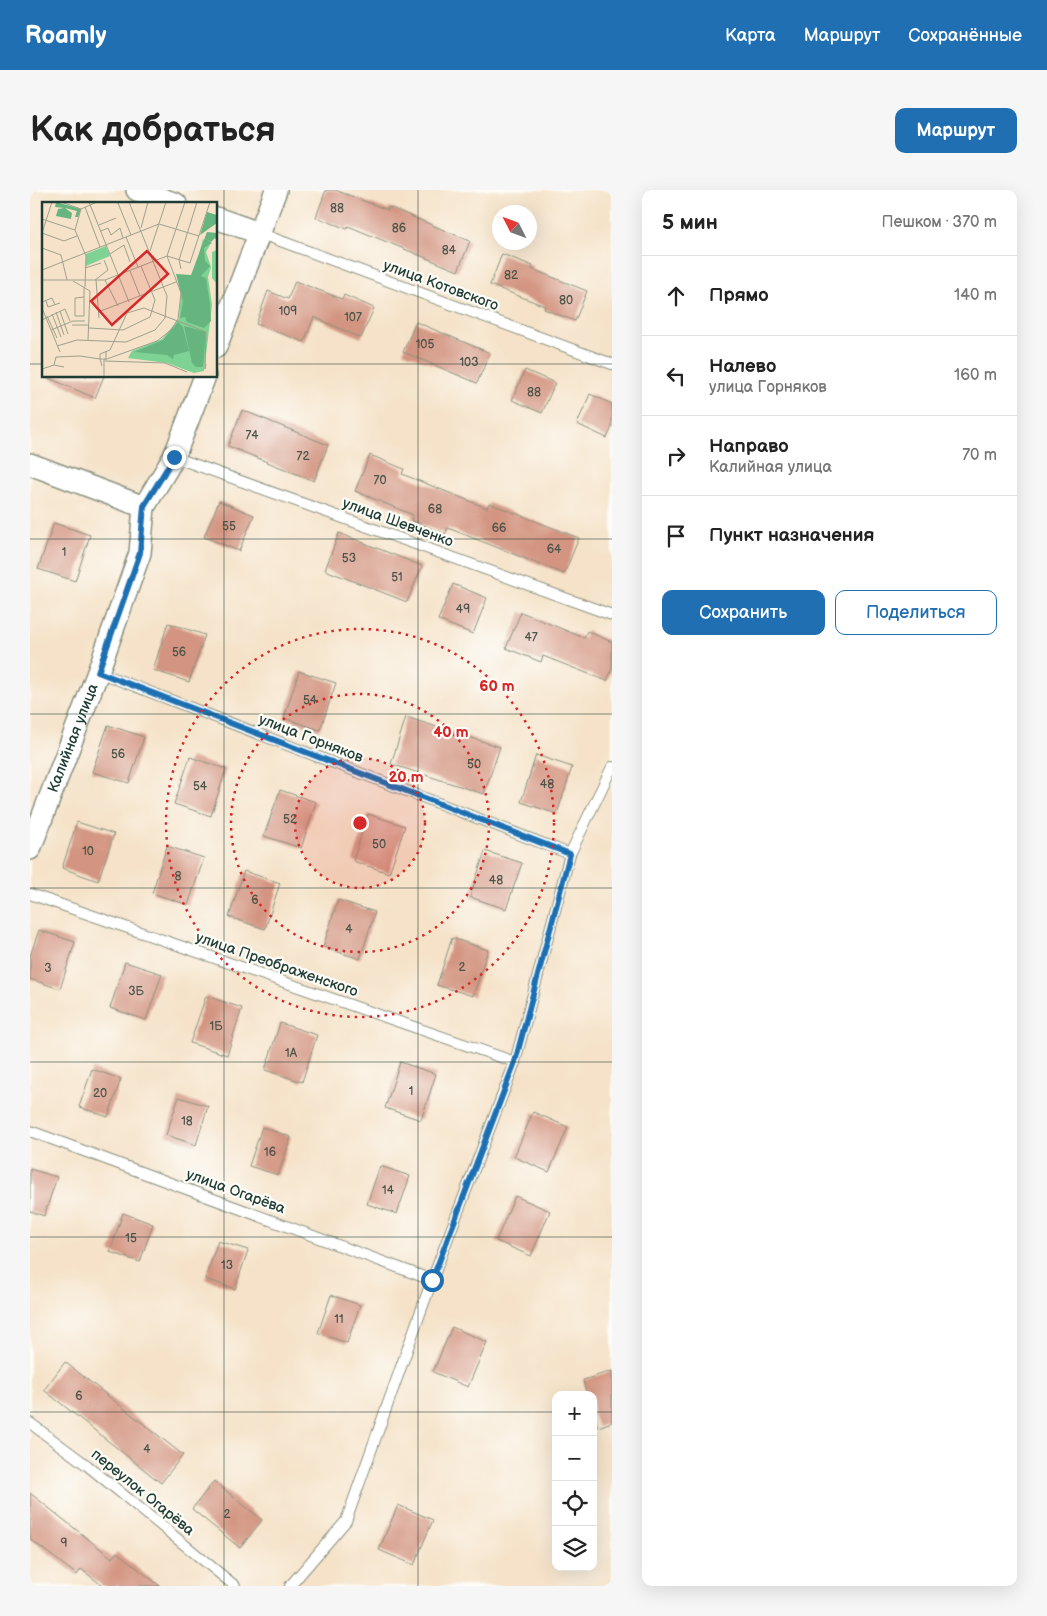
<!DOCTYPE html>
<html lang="ru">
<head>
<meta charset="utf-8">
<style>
  body { margin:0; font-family:"Balsamiq Sans",sans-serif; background:#f6f6f6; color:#222 }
  .controls { position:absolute; right:15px; bottom:15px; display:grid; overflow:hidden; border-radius:10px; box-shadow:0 5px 20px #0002 }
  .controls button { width:45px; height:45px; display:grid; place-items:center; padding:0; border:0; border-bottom:1px solid #e0e0e0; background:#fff; color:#222; font:25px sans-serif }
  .compass { position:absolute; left:462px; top:15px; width:45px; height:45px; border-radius:50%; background:#fff; box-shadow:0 5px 20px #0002; rotate:312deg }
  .stop { position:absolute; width:15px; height:15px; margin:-11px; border:4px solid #1f6fb2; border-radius:50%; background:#fff }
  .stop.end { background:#1f6fb2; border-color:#fff; box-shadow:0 1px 5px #0008 }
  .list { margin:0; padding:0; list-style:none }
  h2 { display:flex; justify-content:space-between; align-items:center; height:65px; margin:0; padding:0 20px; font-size:21px }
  h2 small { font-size:16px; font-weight:400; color:#767676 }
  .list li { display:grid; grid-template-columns:32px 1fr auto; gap:15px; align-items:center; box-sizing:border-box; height:80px; padding:0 20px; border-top:1px solid #e0e0e0 }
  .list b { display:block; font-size:19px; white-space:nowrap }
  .list p { margin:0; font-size:16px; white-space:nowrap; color:#767676 }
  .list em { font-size:16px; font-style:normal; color:#767676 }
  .actions { display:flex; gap:10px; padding:15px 20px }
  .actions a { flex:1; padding:11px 0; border:1px solid #1f6fb2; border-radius:10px; text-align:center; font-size:18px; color:#1f6fb2 }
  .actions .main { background:#1f6fb2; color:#fff }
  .icon { flex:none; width:28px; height:28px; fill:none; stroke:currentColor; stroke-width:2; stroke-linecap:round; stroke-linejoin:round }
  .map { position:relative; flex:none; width:582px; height:1396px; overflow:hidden; border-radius:10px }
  header { display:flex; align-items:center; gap:30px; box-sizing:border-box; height:70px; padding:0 25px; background:#1f6fb2; color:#fff }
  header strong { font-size:24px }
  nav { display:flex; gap:28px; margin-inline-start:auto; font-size:18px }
  .intro { display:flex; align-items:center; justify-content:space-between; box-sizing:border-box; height:120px; padding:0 30px }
  h1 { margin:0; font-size:35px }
  .button { padding:12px 22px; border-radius:10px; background:#1f6fb2; color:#fff; font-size:18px; font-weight:700 }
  main { display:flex; gap:30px; padding:0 30px }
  aside { flex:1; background:#fff; border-radius:10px; box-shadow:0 5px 20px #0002 }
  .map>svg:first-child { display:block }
  .building { fill:#d39481 }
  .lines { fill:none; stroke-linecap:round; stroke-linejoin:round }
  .service-casing { stroke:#8a907e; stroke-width:12 }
  .minor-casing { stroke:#8a907e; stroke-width:24 }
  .service { stroke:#fff; stroke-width:10 }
  .minor { stroke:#fff; stroke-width:21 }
  .route { stroke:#1f6fb2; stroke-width:6 }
  .grid { fill:none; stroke:#1f3d34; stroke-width:1; stroke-opacity:0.55 }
  .ring { fill:none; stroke:#d62828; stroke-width:2.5; stroke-dasharray:2.5 5 }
  .labels { text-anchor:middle; stroke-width:4.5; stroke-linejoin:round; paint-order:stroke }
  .number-label { font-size:12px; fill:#4c5347 }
  .street-label { font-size:15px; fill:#1f3d34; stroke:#fdfcf7 }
  .inset-road { fill:none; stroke:#9fa08d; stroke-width:1 }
  .view { fill:#d62828; fill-opacity:0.15; stroke:#d62828; stroke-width:2.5 }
  .inset-edge { fill:none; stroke:#1f3d34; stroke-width:2.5 }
  .centre { fill:#d62828; stroke:#fdfcf7; stroke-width:2.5 }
  .ring-label { font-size:15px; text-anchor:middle; font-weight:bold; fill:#d62828; stroke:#fdfcf7; stroke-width:4.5; stroke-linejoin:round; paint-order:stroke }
</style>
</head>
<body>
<header>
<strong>Roamly</strong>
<nav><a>Карта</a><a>Маршрут</a><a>Сохранённые</a></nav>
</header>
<div class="intro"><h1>Как добраться</h1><a class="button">Маршрут</a></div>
<main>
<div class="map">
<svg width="582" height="1396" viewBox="0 0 582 1396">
  <rect width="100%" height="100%" fill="#fdfcf7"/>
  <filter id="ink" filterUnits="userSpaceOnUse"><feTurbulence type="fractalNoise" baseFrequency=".02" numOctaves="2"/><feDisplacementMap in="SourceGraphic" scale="10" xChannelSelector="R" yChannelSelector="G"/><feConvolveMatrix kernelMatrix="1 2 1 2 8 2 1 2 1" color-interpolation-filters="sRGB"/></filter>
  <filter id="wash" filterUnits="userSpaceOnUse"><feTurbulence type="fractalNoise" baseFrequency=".0096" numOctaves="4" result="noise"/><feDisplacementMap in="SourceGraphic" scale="20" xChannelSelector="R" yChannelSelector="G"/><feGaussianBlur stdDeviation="1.12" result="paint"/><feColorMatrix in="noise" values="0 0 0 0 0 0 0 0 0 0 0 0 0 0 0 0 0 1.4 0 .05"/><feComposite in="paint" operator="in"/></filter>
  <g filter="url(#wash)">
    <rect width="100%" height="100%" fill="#f5e2c8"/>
    <g id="blocks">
      <!-- building -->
      <g class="building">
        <path d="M 296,0 L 305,0 L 358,20 L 359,17 L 440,51 L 428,81 L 318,36 L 317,39 L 286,27 Z"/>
        <path d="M 472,64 L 503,76 L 502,79 L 557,101 L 545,131 L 514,119 L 515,116 L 460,95 Z"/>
        <path d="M 265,91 L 312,109 L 314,105 L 344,118 L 331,148 L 284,127 L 274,152 L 226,134 L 238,101 L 258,109 Z"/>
        <path d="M 386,132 L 460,163 L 447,193 L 373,162 Z"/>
        <path d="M 495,180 L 525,193 L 512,223 L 482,210 Z"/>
        <path d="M 14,186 L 74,186 L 65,208 Z"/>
        <path d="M 560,204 L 582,214 L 582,237 L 577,248 L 547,234 Z"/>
        <path d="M 212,220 L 298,255 L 284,291 L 198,256 Z"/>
        <path d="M 340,265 L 374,279 L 372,284 L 457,318 L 459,313 L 549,348 L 534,384 L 418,338 L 415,344 L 381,330 L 383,325 L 325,301 Z"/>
        <path d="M 189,311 L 224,325 L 209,361 L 174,347 Z"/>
        <path d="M 24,333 L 60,345 L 45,391 L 8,379 Z"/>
        <path d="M 309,343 L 392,376 L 377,412 L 295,380 Z"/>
        <path d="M 423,394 L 457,408 L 443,444 L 408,430 Z"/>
        <path d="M 491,422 L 554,448 L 557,441 L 582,452 L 582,479 L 577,491 L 513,466 L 511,472 L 476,458 Z"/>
        <path d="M 138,433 L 175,445 L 159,492 L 123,480 Z"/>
        <path d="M 269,481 L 306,493 L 290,540 L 254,528 Z"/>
        <path d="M 376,527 L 470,557 L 454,604 L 361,574 Z"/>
        <path d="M 78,535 L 114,547 L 99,593 L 62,582 Z"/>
        <path d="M 506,565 L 542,577 L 527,624 L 491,612 Z"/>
        <path d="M 160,567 L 196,579 L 181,626 L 144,614 Z"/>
        <path d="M 250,600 L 286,612 L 271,658 L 234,646 Z"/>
        <path d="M 338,624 L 375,636 L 359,683 L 323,671 Z"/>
        <path d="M 47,632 L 84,644 L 68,691 L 32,678 Z"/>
        <path d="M 137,656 L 174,668 L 158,715 L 122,703 Z"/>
        <path d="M 455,661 L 492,673 L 476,719 L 440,707 Z"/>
        <path d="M 214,681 L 250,693 L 235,739 L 199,727 Z"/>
        <path d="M 308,710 L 345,722 L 330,769 L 293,757 Z"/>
        <path d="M 9,740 L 45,752 L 30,799 L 0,789 L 0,766 Z"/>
        <path d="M 422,748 L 458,760 L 443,806 L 407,795 Z"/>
        <path d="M 95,772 L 132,784 L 116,830 L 80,818 Z"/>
        <path d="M 176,806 L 212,818 L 197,865 L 160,853 Z"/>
        <path d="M 250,833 L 287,845 L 272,892 L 235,880 Z"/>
        <path d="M 370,872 L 406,884 L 391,930 L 355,918 Z"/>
        <path d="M 62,879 L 91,889 L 78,927 L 49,917 Z"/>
        <path d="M 149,907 L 178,916 L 166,955 L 136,945 Z"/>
        <path d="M 503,922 L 538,937 L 519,982 L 484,967 Z"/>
        <path d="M 232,937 L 261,947 L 248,985 L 219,976 Z"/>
        <path d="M 350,976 L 380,986 L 367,1024 L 337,1014 Z"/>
        <path d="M 0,979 L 27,987 L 14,1026 L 0,1021 Z"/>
        <path d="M 485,1006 L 520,1021 L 501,1066 L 466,1051 Z"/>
        <path d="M 93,1023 L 123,1034 L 110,1072 L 80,1062 Z"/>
        <path d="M 188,1051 L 218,1060 L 205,1099 L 175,1089 Z"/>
        <path d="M 301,1105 L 330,1115 L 317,1153 L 288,1143 Z"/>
        <path d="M 422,1137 L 457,1152 L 438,1197 L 403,1182 Z"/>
        <path d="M 35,1172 L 153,1265 L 131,1293 L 14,1200 Z"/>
        <path d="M 582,1181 L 582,1232 L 568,1237 L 563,1223 L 563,1205 L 557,1205 L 553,1190 Z"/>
        <path d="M 184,1291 L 232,1330 L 210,1358 L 162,1319 Z"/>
        <path d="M 0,1303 L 82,1368 L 87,1362 L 130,1396 L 73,1396 L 51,1379 L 47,1385 L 0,1349 Z"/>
        <path d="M 368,1315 L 403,1330 L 384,1375 L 349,1360 Z"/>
      </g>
    </g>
  </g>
  <g filter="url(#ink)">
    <use href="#blocks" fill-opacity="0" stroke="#8a907e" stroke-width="1"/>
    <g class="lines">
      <defs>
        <g id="service">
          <path d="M 229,43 L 582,174"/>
          <path d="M 144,267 L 582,425"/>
          <path d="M 68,482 L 540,664"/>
          <path d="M 0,704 L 485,872"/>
          <path d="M 0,941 L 402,1090"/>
          <path d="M 0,1233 L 58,1276 L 205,1396"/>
          <path d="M 260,1396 L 316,1331 L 402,1090 L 485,872 L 540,664 L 582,577"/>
        </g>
        <g id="minor">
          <path d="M 107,0 L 146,14"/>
          <path d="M 186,28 L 229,43"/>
          <path d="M 186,157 L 246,0"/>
          <path d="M 0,274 L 114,317"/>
          <path id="s1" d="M 0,659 L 68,482 L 110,363 L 114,317 L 144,267 L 175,186"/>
        </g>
      </defs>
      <!-- service casing -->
      <use href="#service" class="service-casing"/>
      <!-- minor casing -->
      <use href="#minor" class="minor-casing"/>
      <!-- service -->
      <use href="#service" class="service"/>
      <!-- minor -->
      <use href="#minor" class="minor"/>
    </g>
  </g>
  <g class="lines" filter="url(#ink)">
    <!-- route -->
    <path class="route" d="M 144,267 L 114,316 L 110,363 L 68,482 L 540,664 L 485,872 L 402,1090"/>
  </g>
  <!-- grid -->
  <path class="grid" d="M 194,0 L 194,1396M 388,0 L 388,1396M 0,174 L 14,174M 186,174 L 582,174M 0,349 L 582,349M 0,524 L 582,524M 0,698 L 582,698M 0,872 L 582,872M 0,1047 L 582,1047M 0,1222 L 526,1222M 563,1222 L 582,1222"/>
  <!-- distance rings -->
  <circle cx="330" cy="633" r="65" fill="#d62828" fill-opacity=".12"/>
  <g class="ring">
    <circle cx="330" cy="633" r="65"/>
    <circle cx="330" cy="633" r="129"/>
    <circle cx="330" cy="633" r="194"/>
  </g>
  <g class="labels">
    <!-- number labels -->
    <g class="number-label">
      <text x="307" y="22">88</text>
      <text x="369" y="42">86</text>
      <text x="419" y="64">84</text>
      <text x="481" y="89">82</text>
      <text x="536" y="114">80</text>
      <text x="258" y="125">109</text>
      <text x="323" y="131">107</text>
      <text x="395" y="158">105</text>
      <text x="439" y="176">103</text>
      <text x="504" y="206">88</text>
      <text x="222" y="249">74</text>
      <text x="273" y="270">72</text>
      <text x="350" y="294">70</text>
      <text x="405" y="323">68</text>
      <text x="199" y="340">55</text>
      <text x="469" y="342">66</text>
      <text x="524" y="363">64</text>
      <text x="34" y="366">1</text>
      <text x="319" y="372">53</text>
      <text x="367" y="391">51</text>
      <text x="433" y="423">49</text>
      <text x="501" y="451">47</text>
      <text x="149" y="466">56</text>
      <text x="280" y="514">54</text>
      <text x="88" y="568">56</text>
      <text x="444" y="578">50</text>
      <text x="517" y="598">48</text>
      <text x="170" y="600">54</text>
      <text x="260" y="633">52</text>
      <text x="349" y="658">50</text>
      <text x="58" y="665">10</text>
      <text x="148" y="690">8</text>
      <text x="466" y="694">48</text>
      <text x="225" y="714">6</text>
      <text x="319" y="743">4</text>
      <text x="432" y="781">2</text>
      <text x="18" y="782">3</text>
      <text x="106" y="805">3Б</text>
      <text x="186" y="840">1Б</text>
      <text x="261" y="867">1А</text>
      <text x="381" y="905">1</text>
      <text x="70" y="907">20</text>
      <text x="157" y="935">18</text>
      <text x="240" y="966">16</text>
      <text x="358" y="1004">14</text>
      <text x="101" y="1052">15</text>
      <text x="197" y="1079">13</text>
      <text x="309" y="1133">11</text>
      <text x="49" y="1210">6</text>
      <text x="117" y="1263">4</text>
      <text x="197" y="1328">2</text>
      <text x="34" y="1357">9</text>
    </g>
    <!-- street labels -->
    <g class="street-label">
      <text transform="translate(411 95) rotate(20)" y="5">улица Котовского</text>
      <text transform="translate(368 332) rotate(20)" y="5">улица Шевченко</text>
      <text transform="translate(281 548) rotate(21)" y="5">улица Горняков</text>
      <text dy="5" stroke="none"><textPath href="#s1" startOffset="119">Калийная улица</textPath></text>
      <text transform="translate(247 774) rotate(19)" y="5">улица Преображенского</text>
      <text transform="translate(206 1001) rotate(20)" y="5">улица Огарёва</text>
      <text transform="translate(113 1302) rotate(39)" y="5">переулок Огарёва</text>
    </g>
  </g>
  <!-- overview -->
  <g transform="translate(12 12)">
    <rect width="175" height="175" fill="#f5e2c8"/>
    <path d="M 161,37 L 168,43 L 164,50 L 169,65 L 166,75 L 170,103 L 162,169 L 152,171 L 125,161 L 86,156 L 90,149 L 120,137 L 137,117 L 139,91 L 151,74 ZM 64,44 L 68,54 L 44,64 L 44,52 ZM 175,48 L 175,82 L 170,76 L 170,50 Z" fill="#7ed294"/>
    <path d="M 14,0 L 39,7 L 36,15 L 33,15 L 35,9 L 23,6 L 30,11 L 29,17 L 14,14 L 16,7 L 22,6 L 13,5 ZM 165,10 L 175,13 L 175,21 L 158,33 ZM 165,30 L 175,31 L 175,39 L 173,36 L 169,40 L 164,37 L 170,41 L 162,46 L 163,59 L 168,64 L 159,74 L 164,76 L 168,102 L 169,119 L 162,126 L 145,120 L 143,115 L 138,116 L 141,100 L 134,72 L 149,73 ZM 136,120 L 141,125 L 147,149 L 132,153 L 131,157 L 125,153 L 92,150 L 121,138 ZM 142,124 L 164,130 L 161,165 L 154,165 L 150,161 Z" fill="#66b47e"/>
    <path class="inset-road" d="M 19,0 L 39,7M 47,0 L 87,100M 72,0 L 76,1 L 89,33M 43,5 L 58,45M 0,17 L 33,28M 57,23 L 74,16M 99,26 L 106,0M 59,29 L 66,26 L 69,33 L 78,26 L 81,36M 0,31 L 22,39 L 35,34M 0,31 L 10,0M 84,35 L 96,65M 0,46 L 19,53 L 25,78M 108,49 L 124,0M 68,52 L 82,43 L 88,60M 43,66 L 59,61M 139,67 L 137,58 L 155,0M 0,68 L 117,22 L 157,34M 88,69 L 98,94M 0,78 L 63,78 L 125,54 L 148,61 L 168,0M 53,78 L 66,68 L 62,58M 54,78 L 57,116M 63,78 L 76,104M 31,79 L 48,89 L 46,138M 42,85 L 42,114 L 33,114 L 33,96 L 42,95M 43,85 L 44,54 L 33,28 L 39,7 L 55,0M 4,99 L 6,105 L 18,101M 0,100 L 10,96 L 13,103M 0,106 L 18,150M 102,106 L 164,130 L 163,167 L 164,162M 18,109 L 26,132M 14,110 L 22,133M 56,110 L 134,80M 10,112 L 19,135M 5,114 L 15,136M 0,118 L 23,107 L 28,119M 30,123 L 47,123M 47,126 L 81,128 L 108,115 L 113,98 L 99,64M 9,128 L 31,119 L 43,119M 15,144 L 35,138 L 84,140 L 113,128 L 123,116 L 125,94 L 87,0M 64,149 L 64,157 L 58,157 L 58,152 L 68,148 L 85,111 L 102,106M 63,159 L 123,161 L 145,170M 12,163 L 14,155 L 38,154 L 58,157 L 60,164M 0,167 L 12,163 L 22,165M 62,175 L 62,158 L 115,139 L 129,128 L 136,117 L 139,91 L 125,54 L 143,0"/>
    <path class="view" d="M 105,49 L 126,72 L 70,123 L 49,99 Z"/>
    <rect width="175" height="175" class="inset-edge"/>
  </g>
  <circle cx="330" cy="633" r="8" class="centre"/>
  <g class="ring-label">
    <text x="467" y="501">60 m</text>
    <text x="421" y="547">40 m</text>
    <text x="376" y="592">20 m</text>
  </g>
</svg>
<div class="controls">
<button>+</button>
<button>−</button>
<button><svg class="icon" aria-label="locate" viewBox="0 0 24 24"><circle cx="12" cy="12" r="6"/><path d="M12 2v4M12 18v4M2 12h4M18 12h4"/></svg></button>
<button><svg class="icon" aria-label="layers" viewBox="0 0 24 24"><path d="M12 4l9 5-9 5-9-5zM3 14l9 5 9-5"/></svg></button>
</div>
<svg class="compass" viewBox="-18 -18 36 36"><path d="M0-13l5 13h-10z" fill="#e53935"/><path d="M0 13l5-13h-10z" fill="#767676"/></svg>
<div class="stop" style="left:402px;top:1090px"></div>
<div class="stop end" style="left:144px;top:267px"></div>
</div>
<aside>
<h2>5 мин<small>Пешком · 370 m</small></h2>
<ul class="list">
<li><svg class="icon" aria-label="ahead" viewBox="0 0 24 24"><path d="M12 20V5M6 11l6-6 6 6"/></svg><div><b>Прямо</b></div><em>140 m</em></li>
<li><svg class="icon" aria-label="left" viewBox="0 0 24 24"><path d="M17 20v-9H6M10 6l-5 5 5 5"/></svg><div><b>Налево</b><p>улица Горняков</p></div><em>160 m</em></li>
<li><svg class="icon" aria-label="right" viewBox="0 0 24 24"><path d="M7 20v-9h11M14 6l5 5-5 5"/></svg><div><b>Направо</b><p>Калийная улица</p></div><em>70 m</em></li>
<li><svg class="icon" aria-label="arrive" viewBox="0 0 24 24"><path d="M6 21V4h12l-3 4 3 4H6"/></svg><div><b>Пункт назначения</b></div></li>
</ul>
<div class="actions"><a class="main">Сохранить</a><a>Поделиться</a></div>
</aside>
</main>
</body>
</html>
